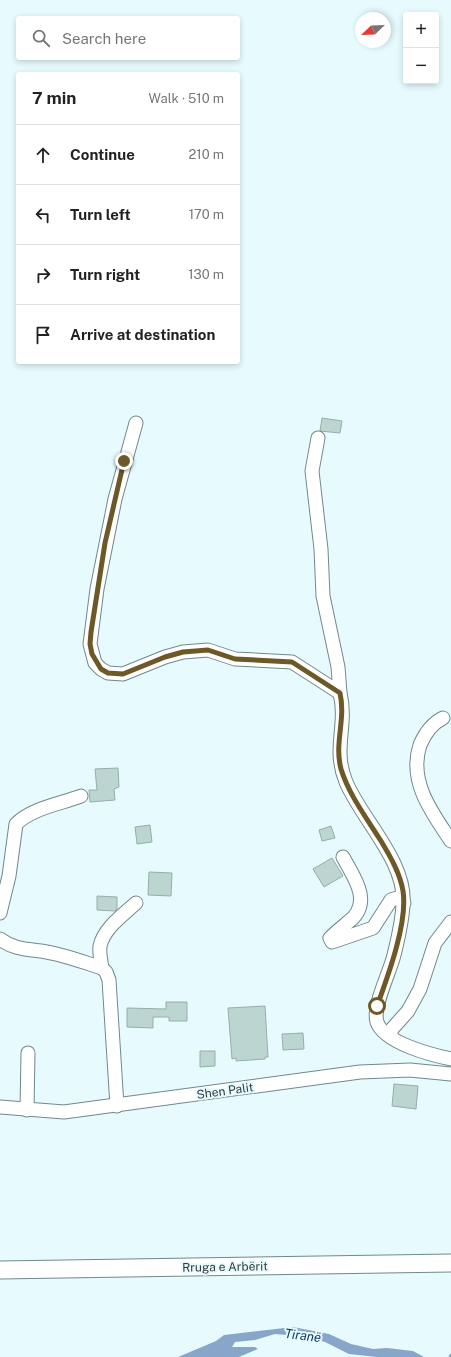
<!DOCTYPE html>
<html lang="en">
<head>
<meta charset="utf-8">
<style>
  body { margin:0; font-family:"Public Sans",sans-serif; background:#f2f2f2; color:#222 }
  .controls { position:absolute; right:12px; top:12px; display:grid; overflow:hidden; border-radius:4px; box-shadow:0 2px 6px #0003 }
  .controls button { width:36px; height:36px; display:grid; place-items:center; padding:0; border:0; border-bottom:1px solid #e0e0e0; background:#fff; color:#222; font:20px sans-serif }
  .compass { position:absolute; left:355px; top:12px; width:36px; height:36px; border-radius:50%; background:#fff; box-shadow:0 2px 6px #0003; rotate:247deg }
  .stop { position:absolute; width:12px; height:12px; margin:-9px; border:3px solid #6e5827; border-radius:50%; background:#fff }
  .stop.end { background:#6e5827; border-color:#fff; box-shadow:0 1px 4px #0008 }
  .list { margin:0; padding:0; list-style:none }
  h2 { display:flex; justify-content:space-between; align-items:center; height:52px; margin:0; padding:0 16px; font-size:17px }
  h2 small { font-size:13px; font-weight:400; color:#767676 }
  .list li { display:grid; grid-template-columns:26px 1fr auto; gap:12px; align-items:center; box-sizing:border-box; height:60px; padding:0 16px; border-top:1px solid #e0e0e0 }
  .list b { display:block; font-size:15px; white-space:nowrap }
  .list em { font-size:13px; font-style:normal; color:#767676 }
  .icon { flex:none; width:22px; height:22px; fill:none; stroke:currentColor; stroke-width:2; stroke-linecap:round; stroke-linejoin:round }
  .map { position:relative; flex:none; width:451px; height:1357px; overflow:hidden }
  .search { position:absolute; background:#fff; box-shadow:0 2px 6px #0003; left:16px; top:16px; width:224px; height:44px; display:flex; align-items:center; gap:10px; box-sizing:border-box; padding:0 14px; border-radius:4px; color:#767676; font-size:15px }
  .panel { position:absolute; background:#fff; box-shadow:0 2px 6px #0003; left:16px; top:72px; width:224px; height:292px; border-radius:4px }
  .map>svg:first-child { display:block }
  .water { fill:#88a5ca }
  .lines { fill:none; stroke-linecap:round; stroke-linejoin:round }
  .stream { stroke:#88a5ca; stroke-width:3 }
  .building { fill:#bcd5d0; stroke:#96aea9 }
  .minor-casing { stroke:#71888b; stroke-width:15 }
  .major-casing { stroke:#71888b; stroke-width:19 }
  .minor { stroke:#fff; stroke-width:13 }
  .major { stroke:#fff; stroke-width:17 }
  .route { stroke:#6e5827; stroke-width:5 }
  .labels { text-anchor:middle; stroke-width:4; stroke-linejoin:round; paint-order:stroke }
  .street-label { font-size:12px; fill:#313b3c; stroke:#e7fbfe }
  .water-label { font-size:13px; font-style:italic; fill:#123a69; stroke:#e7fbfe }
</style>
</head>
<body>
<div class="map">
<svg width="451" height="1357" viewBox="0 0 451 1357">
  <rect width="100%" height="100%" fill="#e7fbfe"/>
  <!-- water -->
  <path class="water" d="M 293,1327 L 329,1334 L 351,1344 L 373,1349 L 387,1348 L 413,1351 L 424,1357 L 377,1357 L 349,1354 L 325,1342 L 306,1337 L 286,1335 L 275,1334 L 255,1340 L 235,1342 L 232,1347 L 255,1347 L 258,1349 L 239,1357 L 178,1357 L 216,1341 L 224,1335 Z"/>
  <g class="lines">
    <!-- stream -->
    <path class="stream" d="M 450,1357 L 451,1355"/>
  </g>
  <!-- building -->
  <g class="building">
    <path d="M 322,418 L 342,421 L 340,433 L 320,431 Z"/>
    <path d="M 118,768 L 119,787 L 114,789 L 115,800 L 90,802 L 89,790 L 97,790 L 95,769 Z"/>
    <path d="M 150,825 L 152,842 L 137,844 L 135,827 Z"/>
    <path d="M 331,826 L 335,838 L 322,841 L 319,830 Z"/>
    <path d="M 332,858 L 343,876 L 324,887 L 313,869 Z"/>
    <path d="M 149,872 L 172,873 L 171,896 L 148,895 Z"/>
    <path d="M 97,896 L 117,897 L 117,909 L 115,911 L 97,910 Z"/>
    <path d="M 166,1002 L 187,1002 L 187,1021 L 169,1021 L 169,1017 L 153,1017 L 153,1028 L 127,1027 L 127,1008 L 166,1009 Z"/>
    <path d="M 265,1006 L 268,1057 L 265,1057 L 265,1059 L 236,1061 L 236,1058 L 232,1059 L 228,1008 Z"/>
    <path d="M 303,1033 L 304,1049 L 283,1050 L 282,1034 Z"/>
    <path d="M 200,1051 L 215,1051 L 215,1066 L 200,1067 Z"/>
    <path d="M 394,1084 L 418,1086 L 416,1109 L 392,1106 Z"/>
  </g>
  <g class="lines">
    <defs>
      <g id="minor">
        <path d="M 136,423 L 115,499 L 97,589 L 90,644 L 95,663 L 101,669 L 108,673 L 123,674 L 165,657 L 183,652 L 208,650 L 235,659 L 292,662 L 340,693 C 348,726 332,748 346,782 C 362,820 407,862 403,905 C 402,921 398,939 394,955 C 390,972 372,1007 377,1022 C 384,1043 432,1055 451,1059"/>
        <path d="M 318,438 L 312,471 L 321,549 L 323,596 L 338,667 L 340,693"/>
        <path d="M 443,718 C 431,724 425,733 420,745 C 408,781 432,813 451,841"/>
        <path d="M 343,857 C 353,876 371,899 353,918 C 345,925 337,931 330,938 L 332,942 L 373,928 L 391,900 L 397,898 L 404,903"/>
        <path d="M 0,913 L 9,876 L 16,824 C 32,808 60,804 81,796"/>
        <path d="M 0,939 C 13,949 26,949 41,951 C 62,954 83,962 102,968 L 106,972 L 109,980 L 117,1106"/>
        <path d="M 102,968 C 101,961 99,952 100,946 C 104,928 124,914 136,903"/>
        <path d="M 390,1036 L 392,1029 L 408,1011 L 420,989 L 435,943 L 451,922"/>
        <path d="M 0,1107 L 64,1112 L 360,1072 L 410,1070 L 451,1074"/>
        <path d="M 27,1110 L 28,1053"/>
      </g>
      <path id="major" d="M 0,1270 L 451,1263"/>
    </defs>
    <!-- minor casing -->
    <use href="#minor" class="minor-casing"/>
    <!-- major casing -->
    <use href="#major" class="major-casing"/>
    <!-- minor -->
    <use href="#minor" class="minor"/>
    <!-- major -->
    <use href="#major" class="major"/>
  </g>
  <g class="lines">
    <!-- route -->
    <path class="route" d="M 124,461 L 105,543 L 91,632 L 90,644 L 92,654 L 101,669 L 108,673 L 123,674 L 165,657 L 183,652 L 208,650 L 235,659 L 292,662 L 340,693 C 346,720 334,743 341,769 C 349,795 366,817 381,841 C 390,856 400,873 403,891 C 408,922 388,976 377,1006"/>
  </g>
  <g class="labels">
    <!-- street labels -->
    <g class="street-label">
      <text transform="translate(225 1091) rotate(-8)" y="4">Shen Palit</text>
      <text transform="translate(225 1267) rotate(-1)" y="4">Rruga e Arbërit</text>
    </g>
    <!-- water labels -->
    <g class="water-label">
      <text transform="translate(303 1335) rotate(7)" y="5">Tiranë</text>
    </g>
  </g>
</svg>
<div class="controls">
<button>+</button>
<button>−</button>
</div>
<svg class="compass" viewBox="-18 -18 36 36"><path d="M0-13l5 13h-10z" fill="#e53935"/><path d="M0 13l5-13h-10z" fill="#767676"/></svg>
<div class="stop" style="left:377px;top:1006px"></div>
<div class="stop end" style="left:124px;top:461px"></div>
<div class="search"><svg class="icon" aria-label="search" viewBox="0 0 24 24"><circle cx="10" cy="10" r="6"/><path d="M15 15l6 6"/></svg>Search here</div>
<section class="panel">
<h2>7 min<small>Walk · 510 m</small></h2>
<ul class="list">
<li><svg class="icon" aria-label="ahead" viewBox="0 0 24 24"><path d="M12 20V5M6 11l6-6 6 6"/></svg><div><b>Continue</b></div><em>210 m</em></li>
<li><svg class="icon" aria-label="left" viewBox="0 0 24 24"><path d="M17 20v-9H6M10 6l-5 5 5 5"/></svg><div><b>Turn left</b></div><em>170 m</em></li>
<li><svg class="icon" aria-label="right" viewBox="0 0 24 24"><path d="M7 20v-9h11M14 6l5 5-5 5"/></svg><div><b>Turn right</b></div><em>130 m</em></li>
<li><svg class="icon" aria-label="arrive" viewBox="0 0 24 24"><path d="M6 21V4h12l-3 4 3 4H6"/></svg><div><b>Arrive at destination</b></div></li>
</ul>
</section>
</div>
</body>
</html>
